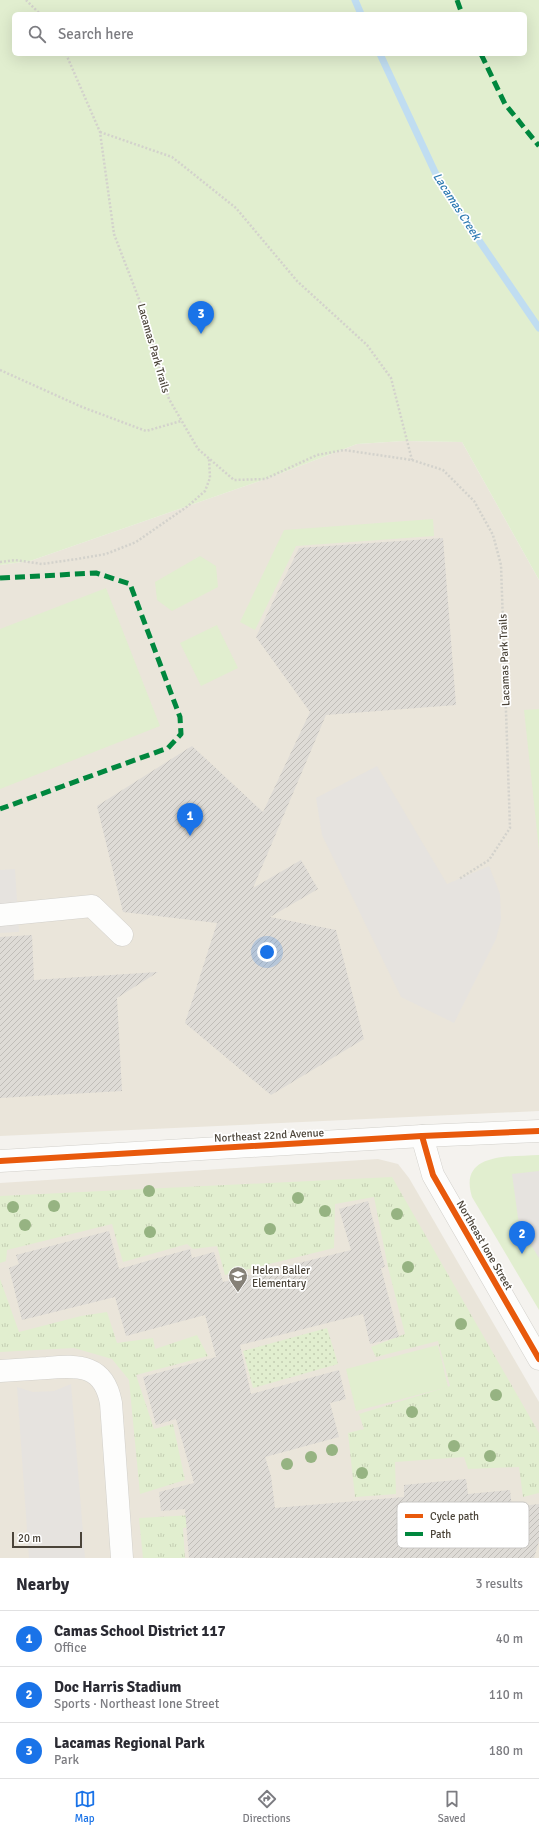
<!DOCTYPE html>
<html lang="en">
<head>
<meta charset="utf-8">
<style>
  body { margin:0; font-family:Signika,sans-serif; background:#f7f7f7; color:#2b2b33 }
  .scale { position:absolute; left:12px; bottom:10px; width:70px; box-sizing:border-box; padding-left:4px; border:2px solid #4b4439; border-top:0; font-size:11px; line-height:14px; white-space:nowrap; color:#4b4439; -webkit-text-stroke:3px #fff; paint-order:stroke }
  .you { position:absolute; left:267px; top:952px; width:14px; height:14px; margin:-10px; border:3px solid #fff; border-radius:50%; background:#1a73e8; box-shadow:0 0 0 6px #1a73e833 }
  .badge { display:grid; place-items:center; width:26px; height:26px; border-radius:50%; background:#1a73e8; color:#fff; font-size:13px; font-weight:700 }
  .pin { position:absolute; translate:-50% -33px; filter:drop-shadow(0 1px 2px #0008) }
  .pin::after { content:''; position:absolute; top:21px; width:14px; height:12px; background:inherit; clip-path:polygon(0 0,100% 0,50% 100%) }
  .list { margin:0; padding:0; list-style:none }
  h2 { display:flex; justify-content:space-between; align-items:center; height:52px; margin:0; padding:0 16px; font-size:17px }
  h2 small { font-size:13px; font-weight:400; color:#7c7c81 }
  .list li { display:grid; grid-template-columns:26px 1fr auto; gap:12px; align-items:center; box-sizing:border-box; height:56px; padding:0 16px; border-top:1px solid #e1e1e2 }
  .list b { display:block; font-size:15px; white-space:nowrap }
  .list p { margin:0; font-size:13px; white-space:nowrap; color:#7c7c81 }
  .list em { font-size:13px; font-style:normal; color:#7c7c81 }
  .icon { flex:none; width:22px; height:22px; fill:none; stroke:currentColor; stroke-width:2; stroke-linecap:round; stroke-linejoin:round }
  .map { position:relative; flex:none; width:539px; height:1558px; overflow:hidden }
  .search { position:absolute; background:#fff; box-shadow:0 4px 16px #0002; left:12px; right:12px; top:12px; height:44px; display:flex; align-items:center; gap:10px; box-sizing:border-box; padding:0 14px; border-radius:6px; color:#7c7c81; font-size:15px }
  .sheet { height:220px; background:#fff }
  nav { display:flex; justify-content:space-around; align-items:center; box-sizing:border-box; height:56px; border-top:1px solid #e1e1e2; background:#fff; font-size:11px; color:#7c7c81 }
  nav a { display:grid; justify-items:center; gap:2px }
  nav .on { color:#1a73e8 }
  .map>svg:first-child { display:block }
  .education { fill:#eae5da }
  .grass { fill:url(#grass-tufts) }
  .park { fill:#e1eecf; fill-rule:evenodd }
  .garden { fill:url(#garden-dots) }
  .parking { fill:#e6e3df }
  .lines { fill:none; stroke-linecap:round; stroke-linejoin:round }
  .stream { stroke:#c0ddf1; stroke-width:7 }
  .building { fill:url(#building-hatch) }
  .minor-casing { stroke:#d2d0cb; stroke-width:23 }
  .path { stroke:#d3d2cc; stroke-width:2.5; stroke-dasharray:2 2; stroke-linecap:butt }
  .minor { stroke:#fdfdfc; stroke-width:22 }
  .quiet { stroke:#00873e; stroke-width:5; stroke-dasharray:10 5; stroke-linecap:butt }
  .cycleway-casing { stroke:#fff; stroke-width:8 }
  .cycleway { stroke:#e8590c; stroke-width:6 }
  .tree { fill:#96b382 }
  .labels { text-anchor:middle; stroke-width:3.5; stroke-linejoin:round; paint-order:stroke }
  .street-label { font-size:11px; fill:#4b4439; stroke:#fff }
  .poi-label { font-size:11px; fill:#4b4439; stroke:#fff; text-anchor:start }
  .water-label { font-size:12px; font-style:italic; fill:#2e7ab2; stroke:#fff }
  .key { fill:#fff; stroke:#c9c7c4; stroke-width:1 }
  .key-label { font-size:11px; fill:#4b4439 }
</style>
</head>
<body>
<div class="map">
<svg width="539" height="1558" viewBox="0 0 539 1558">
  <defs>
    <pattern id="grass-tufts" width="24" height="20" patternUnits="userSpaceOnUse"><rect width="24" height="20" fill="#e1eecf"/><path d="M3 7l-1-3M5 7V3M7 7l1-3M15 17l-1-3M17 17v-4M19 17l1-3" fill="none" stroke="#c3cdb2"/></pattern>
    <pattern id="garden-dots" width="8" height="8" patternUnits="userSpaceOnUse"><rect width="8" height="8" fill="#e1eecf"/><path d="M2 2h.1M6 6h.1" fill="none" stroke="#c3cdb2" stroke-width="1.8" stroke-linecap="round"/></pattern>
    <pattern id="building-hatch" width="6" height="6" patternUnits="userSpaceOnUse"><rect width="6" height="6" fill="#dedbd6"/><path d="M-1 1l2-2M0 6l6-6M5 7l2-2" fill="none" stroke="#c0bdb8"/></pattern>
  </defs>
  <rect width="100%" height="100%" fill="#f4f2ee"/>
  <!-- education -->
  <g class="education">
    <path d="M 404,441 L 462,442 L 539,580 L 539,1111 L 0,1136 L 0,565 L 30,561 L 271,477 L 357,444 Z"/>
    <path d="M 378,1159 L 398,1164 L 409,1178 L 539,1402 L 539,1558 L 0,1558 L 0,1183 Z"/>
  </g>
  <!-- grass -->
  <g class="grass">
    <path d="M 392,1177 L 539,1433 L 539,1493 L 523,1497 L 519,1467 L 468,1469 L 464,1457 L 395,1462 L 396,1494 L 355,1497 L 348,1433 L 364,1429 L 359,1414 L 450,1386 L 438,1341 L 376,1357 L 371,1347 L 405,1334 L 388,1267 L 374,1197 L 335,1204 L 334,1248 L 225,1275 L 217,1246 L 193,1249 L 187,1244 L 123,1262 L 112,1224 L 7,1250 L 6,1261 L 0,1263 L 0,1196 Z"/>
    <path d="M 0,1279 L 19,1332 L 81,1316 L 107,1312 L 117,1343 L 153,1338 L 155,1349 L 197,1335 L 208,1356 L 136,1375 L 154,1429 L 173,1424 L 185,1480 L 140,1494 L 129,1380 L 112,1359 L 74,1348 L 0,1352 Z"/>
    <path d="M 193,1515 L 209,1525 L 183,1528 L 185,1558 L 143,1558 L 139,1518 Z"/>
  </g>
  <!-- park -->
  <g class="park">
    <path d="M 0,0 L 539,0 L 539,580 L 462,442 L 404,441 L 357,444 L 271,477 L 30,561 L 0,565 ZM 14,14 L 525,14 L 525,54 L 14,54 Z"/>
    <path d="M 433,519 L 434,536 L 296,546 L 255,630 L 240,622 L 284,530 Z"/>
    <path d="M 200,556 L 216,566 L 218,587 L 172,611 L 157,600 L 155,582 Z"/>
    <path d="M 106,588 L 160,726 L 0,789 L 0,629 Z"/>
    <path d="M 217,625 L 238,668 L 201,686 L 180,643 Z"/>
    <path d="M 539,709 L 539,850 L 524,710 Z"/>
    <path d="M 539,1155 L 539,1310 L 472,1197 C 458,1152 510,1157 539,1155 Z"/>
    <path d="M 438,1345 L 448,1387 L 356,1411 L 346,1369 Z"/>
  </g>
  <!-- garden -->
  <path class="garden" d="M 327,1328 L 338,1364 L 253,1388 L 243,1351 Z"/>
  <!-- parking -->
  <g class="parking">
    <path d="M 377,766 L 447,884 L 489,866 L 500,894 L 501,920 L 496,939 L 454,1023 L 401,997 L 322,835 L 316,798 Z"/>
    <path d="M 15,869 L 19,932 L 0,933 L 0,870 Z"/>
    <path d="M 539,1171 L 539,1258 L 519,1225 L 512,1174 Z"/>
    <path d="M 71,1384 L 85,1558 L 29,1558 L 17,1387 L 33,1392 L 54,1391 Z"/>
  </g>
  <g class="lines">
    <!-- stream -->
    <g class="stream">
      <path d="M 355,0 L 361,14"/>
      <path d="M 380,54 L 441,185 L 539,328"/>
    </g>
  </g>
  <!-- building -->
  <g class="building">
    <path d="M 443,538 L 456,705 L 326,715 L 253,888 L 301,860 L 318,889 L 270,917 L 336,930 L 364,1039 L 271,1095 L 185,1023 L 217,923 L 123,912 L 97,806 L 192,746 L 263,812 L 310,712 L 256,637 L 299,548 Z"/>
    <path d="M 32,935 L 34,980 L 158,972 L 117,998 L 122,1091 L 0,1098 L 0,937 Z"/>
    <path d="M 368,1201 L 385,1267 L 381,1268 L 399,1337 L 370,1344 L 363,1314 L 240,1345 L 251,1394 L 339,1370 L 346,1399 L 330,1403 L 339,1437 L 265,1457 L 271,1476 L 275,1508 L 404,1497 L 404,1485 L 466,1479 L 468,1494 L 510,1490 L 512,1507 L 539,1504 L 539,1541 L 534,1558 L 189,1558 L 185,1509 L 161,1511 L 159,1492 L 194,1483 L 176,1419 L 156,1425 L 143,1377 L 216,1357 L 205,1315 L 126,1336 L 115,1297 L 22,1320 L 9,1268 L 19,1264 L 16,1255 L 109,1231 L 119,1269 L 190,1249 L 192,1258 L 214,1252 L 223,1282 L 351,1250 L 339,1209 Z"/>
  </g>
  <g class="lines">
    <defs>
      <g id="minor">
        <path d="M 0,915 L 92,906 L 122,935"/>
        <path d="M 422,1136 L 433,1175 L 539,1359"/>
        <path d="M 0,1161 L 422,1136 L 539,1131"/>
        <path d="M 0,1371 C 16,1370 31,1369 47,1368 C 80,1365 104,1365 111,1403 L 122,1558"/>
      </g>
    </defs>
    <!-- minor casing -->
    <use href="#minor" class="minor-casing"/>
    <!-- path -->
    <g class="path">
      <path d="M 26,0 L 40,14"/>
      <path d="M 66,54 L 100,132 L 114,234 L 142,307 L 169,399 L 198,449 L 234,480 L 265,479 L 317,455 L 344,450 L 412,460 L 443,470 L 474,501 L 493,535 L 501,565 L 510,828 L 489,860 L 459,879"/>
      <path d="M 100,132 L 172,157 L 236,208 L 297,281 L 367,345 L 391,378 L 412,460"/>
      <path d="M 0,370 L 82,407 L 146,431 L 181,421"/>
      <path d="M 0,562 L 15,560 L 42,564 L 77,559 L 106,554 L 136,542 L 188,506 L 205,491 L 210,478 L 209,458"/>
    </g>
    <!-- minor -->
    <use href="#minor" class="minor"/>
    <!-- quiet -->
    <g class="quiet">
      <path d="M 457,0 L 462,14"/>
      <path d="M 481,54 L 505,104 L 539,146"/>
      <path d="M 0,578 L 96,573 L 130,584 L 180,717 L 181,734 L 168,748 L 0,809"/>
    </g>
    <defs>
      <g id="cycleway">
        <path d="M 422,1136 L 433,1175 L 539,1359"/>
        <path d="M 0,1161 L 422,1136 L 539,1131"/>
      </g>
    </defs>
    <!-- cycleway casing -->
    <use href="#cycleway" class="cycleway-casing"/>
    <!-- cycleway -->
    <use href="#cycleway" class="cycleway"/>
  </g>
  <!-- trees -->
  <g class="tree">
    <circle cx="149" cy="1191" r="6"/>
    <circle cx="298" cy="1198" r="6"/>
    <circle cx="54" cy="1206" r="6"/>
    <circle cx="13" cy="1207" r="6"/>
    <circle cx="325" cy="1211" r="6"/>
    <circle cx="397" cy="1214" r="6"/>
    <circle cx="25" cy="1225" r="6"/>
    <circle cx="270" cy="1229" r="6"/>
    <circle cx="150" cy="1232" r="6"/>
    <circle cx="408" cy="1267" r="6"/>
    <circle cx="461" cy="1324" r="6"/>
    <circle cx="496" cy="1395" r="6"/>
    <circle cx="412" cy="1412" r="6"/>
    <circle cx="454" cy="1446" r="6"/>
    <circle cx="332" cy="1450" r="6"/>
    <circle cx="490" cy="1456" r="6"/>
    <circle cx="311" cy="1457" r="6"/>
    <circle cx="287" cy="1464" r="6"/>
    <circle cx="362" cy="1473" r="6"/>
  </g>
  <!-- icons -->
  <defs>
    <symbol id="school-pin" viewBox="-11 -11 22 30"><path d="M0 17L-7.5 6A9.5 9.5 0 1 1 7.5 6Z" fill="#868178" stroke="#fff"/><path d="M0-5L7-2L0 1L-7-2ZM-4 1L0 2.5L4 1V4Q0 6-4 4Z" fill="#fff"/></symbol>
  </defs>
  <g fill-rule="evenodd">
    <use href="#school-pin" x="227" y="1265" width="22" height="30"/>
  </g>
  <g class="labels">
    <!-- street labels -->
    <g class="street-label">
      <text transform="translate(154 348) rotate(74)" y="4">Lacamas Park Trails</text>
      <text transform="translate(504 660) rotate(-92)" y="4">Lacamas Park Trails</text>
      <text transform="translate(269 1135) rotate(-3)" y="4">Northeast 22nd Avenue</text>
      <text transform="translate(485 1245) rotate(60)" y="4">Northeast Ione Street</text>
    </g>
    <!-- poi labels -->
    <g class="poi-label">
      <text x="252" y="1274">Helen Baller<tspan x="252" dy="13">Elementary</tspan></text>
    </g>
    <!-- water labels -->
    <g class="water-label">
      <text transform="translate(457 206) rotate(57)" y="4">Lacamas Creek</text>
    </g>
  </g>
  <!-- legend -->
  <rect x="397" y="1502" width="132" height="46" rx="6" class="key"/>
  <rect x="405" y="1514" width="18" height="4" fill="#e8590c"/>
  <rect x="405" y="1532" width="18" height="4" fill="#00873e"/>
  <g class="key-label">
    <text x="430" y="1520">Cycle path</text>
    <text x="430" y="1538">Path</text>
  </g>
</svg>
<div class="scale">20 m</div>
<div class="you"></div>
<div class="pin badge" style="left:190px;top:836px">1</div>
<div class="pin badge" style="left:522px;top:1254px">2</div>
<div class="pin badge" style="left:201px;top:334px">3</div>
<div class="search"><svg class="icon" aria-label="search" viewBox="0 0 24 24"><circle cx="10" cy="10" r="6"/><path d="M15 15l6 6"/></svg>Search here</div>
</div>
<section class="sheet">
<h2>Nearby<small>3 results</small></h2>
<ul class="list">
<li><span class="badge">1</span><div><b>Camas School District 117</b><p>Office</p></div><em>40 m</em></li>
<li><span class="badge">2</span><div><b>Doc Harris Stadium</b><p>Sports · Northeast Ione Street</p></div><em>110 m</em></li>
<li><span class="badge">3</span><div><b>Lacamas Regional Park</b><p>Park</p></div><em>180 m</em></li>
</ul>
</section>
<nav>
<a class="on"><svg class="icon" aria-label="map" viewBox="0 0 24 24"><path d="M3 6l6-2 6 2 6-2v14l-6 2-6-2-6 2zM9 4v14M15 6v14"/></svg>Map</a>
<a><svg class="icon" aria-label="directions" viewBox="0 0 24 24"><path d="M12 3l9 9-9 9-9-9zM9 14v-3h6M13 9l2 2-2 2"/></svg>Directions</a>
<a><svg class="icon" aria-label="saved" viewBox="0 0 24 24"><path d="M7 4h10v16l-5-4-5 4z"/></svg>Saved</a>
</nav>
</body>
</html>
